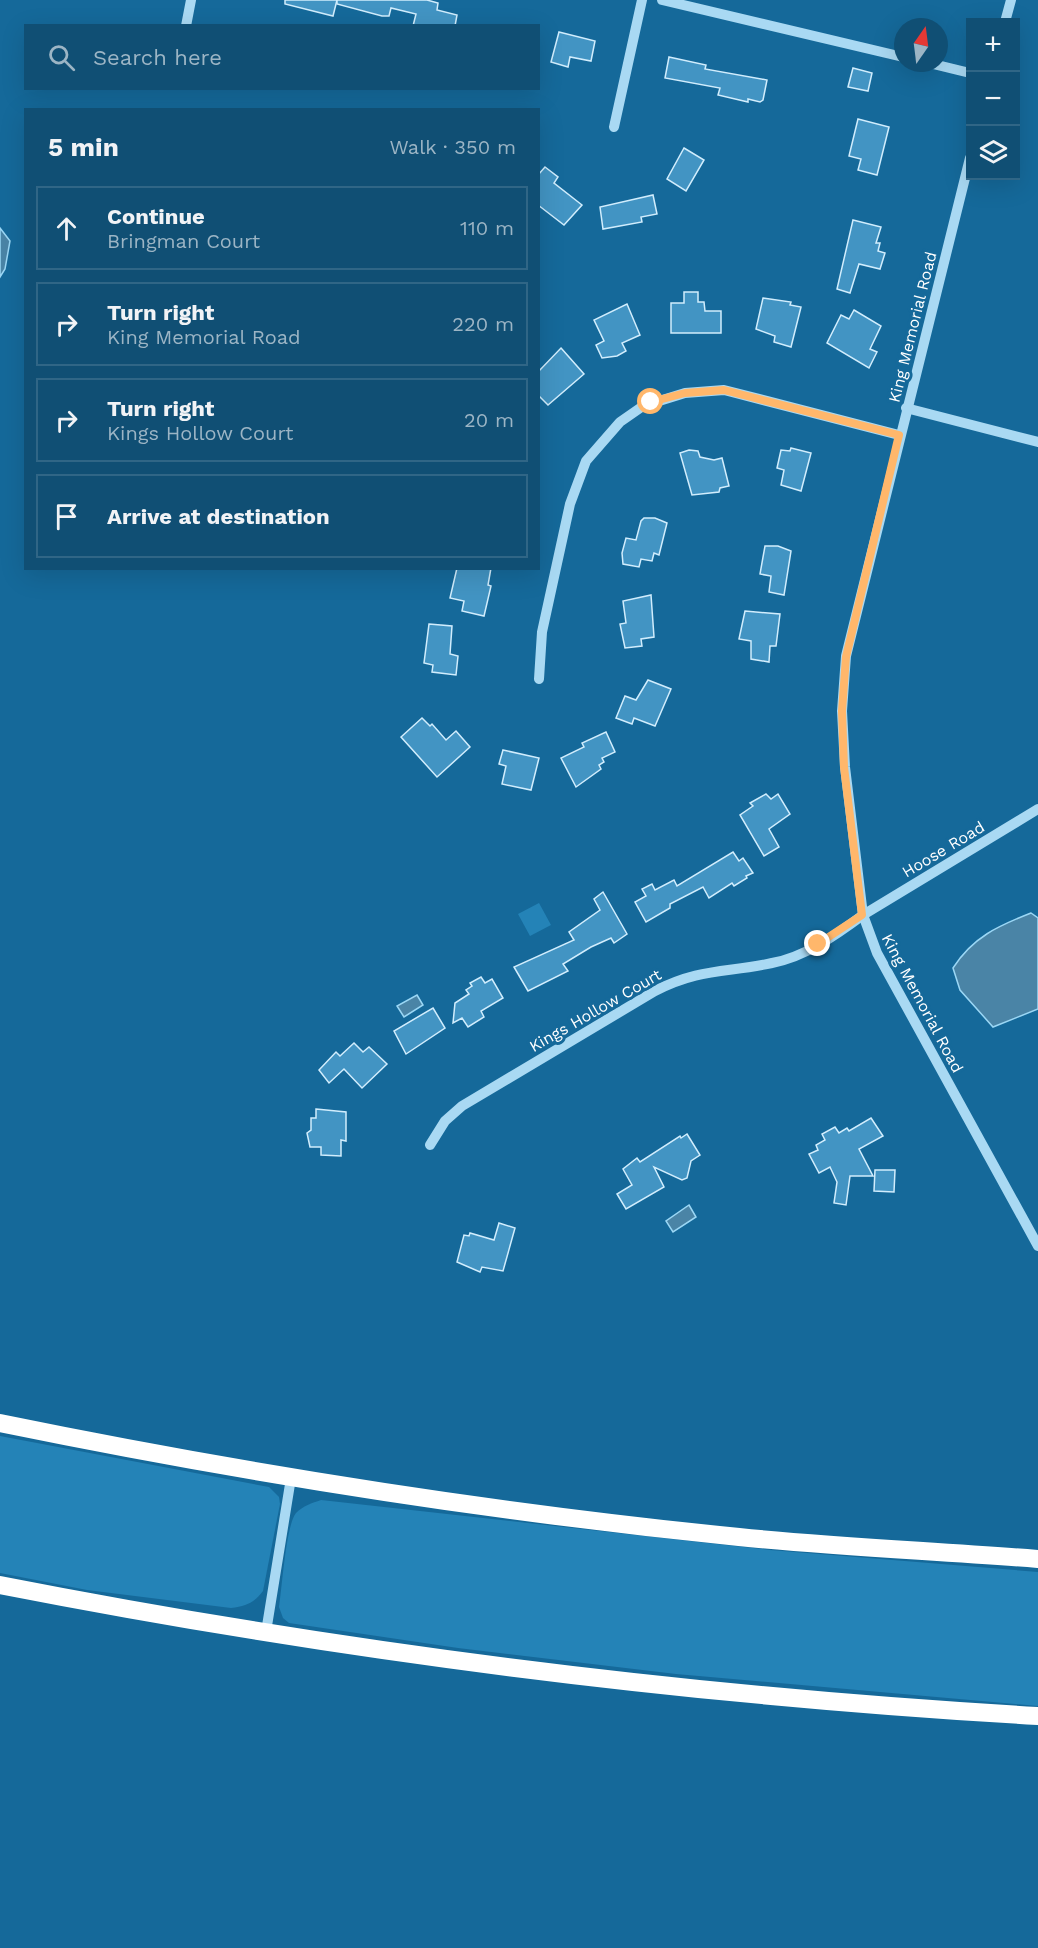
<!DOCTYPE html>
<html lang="en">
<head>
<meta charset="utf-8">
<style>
  body { margin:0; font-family:"Work Sans",sans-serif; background:#195679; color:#f1f3f6 }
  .controls { position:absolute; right:18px; top:18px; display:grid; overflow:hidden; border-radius:0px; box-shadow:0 6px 24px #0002 }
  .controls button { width:54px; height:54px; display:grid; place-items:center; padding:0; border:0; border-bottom:2px solid #306686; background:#104f74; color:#f1f3f6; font:30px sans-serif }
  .compass { position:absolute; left:894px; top:18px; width:54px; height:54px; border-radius:50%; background:#104f74; box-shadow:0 6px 24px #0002; rotate:14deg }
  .stop { position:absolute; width:18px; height:18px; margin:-14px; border:4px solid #ffb76b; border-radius:50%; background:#fff }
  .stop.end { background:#ffb76b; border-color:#fff; box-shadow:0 2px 6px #0008 }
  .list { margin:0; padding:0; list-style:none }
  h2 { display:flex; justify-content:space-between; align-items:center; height:78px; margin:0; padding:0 24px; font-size:26px }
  h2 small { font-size:20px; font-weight:400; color:#9cb5c5 }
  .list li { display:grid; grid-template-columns:39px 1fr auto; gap:18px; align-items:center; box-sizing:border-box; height:84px; margin:0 12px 12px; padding:0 12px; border:2px solid #306686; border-radius:0px }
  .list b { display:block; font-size:22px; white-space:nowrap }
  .list p { margin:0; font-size:20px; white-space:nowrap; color:#9cb5c5 }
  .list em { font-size:20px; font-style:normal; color:#9cb5c5 }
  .icon { flex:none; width:33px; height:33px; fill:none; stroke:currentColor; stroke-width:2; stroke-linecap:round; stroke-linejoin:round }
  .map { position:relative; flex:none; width:1038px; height:1948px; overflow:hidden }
  .search { position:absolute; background:#104f74; box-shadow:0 6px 24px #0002; left:24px; top:24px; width:516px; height:66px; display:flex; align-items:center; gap:15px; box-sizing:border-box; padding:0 21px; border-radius:0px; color:#9cb5c5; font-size:22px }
  .panel { position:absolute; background:#104f74; box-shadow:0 6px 24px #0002; left:24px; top:108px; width:516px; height:462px; border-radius:0px }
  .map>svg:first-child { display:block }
  .green { fill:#2483b7 }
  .water { fill:#4a84a6; stroke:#9bd7f5; stroke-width:1.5 }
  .building { fill:#4294c3; stroke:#d1edfd; stroke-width:1.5 }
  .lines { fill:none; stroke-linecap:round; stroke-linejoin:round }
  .minor { stroke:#a9d9f3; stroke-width:10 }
  .highway { stroke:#fff; stroke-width:18 }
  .route { stroke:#ffb76b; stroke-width:8 }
  .labels { text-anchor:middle; stroke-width:6; stroke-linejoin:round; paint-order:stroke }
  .street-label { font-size:16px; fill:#fff; stroke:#15699a }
</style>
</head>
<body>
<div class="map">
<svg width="1038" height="1948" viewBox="0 0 1038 1948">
  <rect width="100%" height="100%" fill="#15699a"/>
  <!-- green -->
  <g class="green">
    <path d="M 539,903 L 551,925 L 530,936 L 518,914 Z"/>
    <path d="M 0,1436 L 269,1487 L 279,1497 L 280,1504 L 263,1591 C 254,1603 246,1606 231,1608 L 87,1590 L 0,1573 Z"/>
    <path d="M 321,1500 L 770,1550 L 1038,1572 L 1038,1706 L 676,1674 L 458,1648 L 289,1623 L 283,1618 L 279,1607 C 282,1589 286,1525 296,1513 C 303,1506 312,1503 321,1500 Z"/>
  </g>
  <!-- water -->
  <g class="water">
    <path d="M 0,228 L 10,241 L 5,269 L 0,277 Z"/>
    <path d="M 1031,913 L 1038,918 L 1038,1009 L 993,1027 L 960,990 L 953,968 C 973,937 998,926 1031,913 Z"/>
    <path d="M 417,995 L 423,1005 L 404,1017 L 397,1006 Z"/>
    <path d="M 689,1205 L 696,1217 L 673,1232 L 666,1221 Z"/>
  </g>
  <!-- building -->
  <g class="building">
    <path d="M 285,0 L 337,0 L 333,16 L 285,4 Z"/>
    <path d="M 337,0 L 427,0 L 438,3 L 437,10 L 457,15 L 455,26 L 413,26 L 416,14 L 391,8 L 389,16 L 382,16 L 337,4 Z"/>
    <path d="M 559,32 L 595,41 L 591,61 L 570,57 L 568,67 L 551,62 Z"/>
    <path d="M 669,57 L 706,65 L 705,69 L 767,80 L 763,100 L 760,102 L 748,99 L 748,102 L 718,95 L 720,88 L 665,78 Z"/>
    <path d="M 853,68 L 872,73 L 868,91 L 848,87 Z"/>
    <path d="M 858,119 L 889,127 L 877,175 L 858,170 L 861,159 L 849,156 Z"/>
    <path d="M 684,148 L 704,160 L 686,191 L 667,179 Z"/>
    <path d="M 545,167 L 558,177 L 554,183 L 582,205 L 564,225 L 538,205 L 538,175 Z"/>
    <path d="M 653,195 L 657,214 L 641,217 L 642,222 L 603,229 L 600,207 Z"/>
    <path d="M 853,220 L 881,227 L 876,243 L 880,243 L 878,251 L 885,253 L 880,269 L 859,264 L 850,293 L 837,289 Z"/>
    <path d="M 684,292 L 698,292 L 698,302 L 704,302 L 705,311 L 721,311 L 721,333 L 671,333 L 671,303 L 684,303 Z"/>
    <path d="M 763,298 L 791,302 L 790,305 L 801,307 L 791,347 L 774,342 L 775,336 L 756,329 Z"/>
    <path d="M 627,304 L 640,335 L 622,343 L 626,351 L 617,356 L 602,358 L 596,345 L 604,341 L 594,320 Z"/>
    <path d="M 854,310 L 881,326 L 870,349 L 877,352 L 869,368 L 827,343 L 841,315 L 849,319 Z"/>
    <path d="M 561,348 L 584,374 L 548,405 L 538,395 L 538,372 Z"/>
    <path d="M 791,448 L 811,453 L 801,491 L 781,485 L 784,470 L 777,468 L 781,450 L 790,451 Z"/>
    <path d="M 689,450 L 698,451 L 700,457 L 714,460 L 722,458 L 729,486 L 720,488 L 719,492 L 692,495 L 680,453 Z"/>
    <path d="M 644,518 L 655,518 L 667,523 L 659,555 L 654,553 L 652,561 L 641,559 L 639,567 L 623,564 L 622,553 L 626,538 L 636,540 L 641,521 Z"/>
    <path d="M 765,546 L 778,546 L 791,551 L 784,595 L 769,592 L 771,576 L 760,574 Z"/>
    <path d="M 457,568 L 491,568 L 488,585 L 491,586 L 484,616 L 462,611 L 464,601 L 450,598 Z"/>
    <path d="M 651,595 L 654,637 L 641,639 L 642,646 L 625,648 L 620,624 L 626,623 L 623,601 Z"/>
    <path d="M 745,611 L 780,614 L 776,646 L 770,646 L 769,662 L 751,659 L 751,641 L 739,639 Z"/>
    <path d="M 429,624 L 452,626 L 450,654 L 458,656 L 456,675 L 432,672 L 433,665 L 424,663 Z"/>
    <path d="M 648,680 L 671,689 L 655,726 L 634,718 L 632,724 L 616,718 L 625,696 L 636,700 Z"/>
    <path d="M 422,718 L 430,726 L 432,724 L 446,740 L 456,731 L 470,747 L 437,777 L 401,737 Z"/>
    <path d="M 606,732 L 615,752 L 602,758 L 604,762 L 599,765 L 601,769 L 576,787 L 561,758 L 584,747 L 582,743 Z"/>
    <path d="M 503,750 L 539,758 L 531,790 L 502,784 L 506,766 L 499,764 Z"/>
    <path d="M 766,794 L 771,799 L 778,794 L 790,814 L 769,829 L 779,847 L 764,856 L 740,815 L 753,806 L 750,803 Z"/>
    <path d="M 733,852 L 739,861 L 743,858 L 753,873 L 746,876 L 747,878 L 734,886 L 732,883 L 709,898 L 703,887 L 670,904 L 670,908 L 646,922 L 635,902 L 646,896 L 642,889 L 652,884 L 655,890 L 674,880 L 677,886 Z"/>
    <path d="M 603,892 L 627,934 L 614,943 L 611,938 L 591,947 L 563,964 L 568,971 L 528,991 L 514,967 L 574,940 L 569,932 L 600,910 L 594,899 Z"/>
    <path d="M 481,977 L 485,983 L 492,979 L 503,998 L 481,1011 L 484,1017 L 468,1027 L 462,1018 L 453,1023 L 455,1003 L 469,994 L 466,990 L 472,986 L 470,983 Z"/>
    <path d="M 433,1008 L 445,1028 L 406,1054 L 394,1031 Z"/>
    <path d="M 354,1043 L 363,1052 L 369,1047 L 387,1064 L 362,1088 L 344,1069 L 329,1083 L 319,1070 L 336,1052 L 340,1056 Z"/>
    <path d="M 316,1109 L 346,1112 L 346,1141 L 341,1140 L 341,1156 L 321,1155 L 321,1147 L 310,1147 L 307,1133 L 311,1130 L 311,1118 L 316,1118 Z"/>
    <path d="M 871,1118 L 883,1136 L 859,1149 L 873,1176 L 850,1176 L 846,1205 L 834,1203 L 837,1182 L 830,1167 L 819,1173 L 809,1154 L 818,1150 L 816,1145 L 825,1140 L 822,1134 L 835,1127 L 839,1133 L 847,1128 L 849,1131 Z"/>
    <path d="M 687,1134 L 700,1155 L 691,1161 L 687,1178 L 682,1180 L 654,1167 L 664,1187 L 626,1209 L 617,1194 L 632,1185 L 623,1169 L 637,1158 L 640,1162 L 680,1136 L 681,1138 Z"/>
    <path d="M 875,1170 L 895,1170 L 894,1192 L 874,1191 Z"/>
    <path d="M 499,1223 L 515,1228 L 503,1271 L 482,1267 L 480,1272 L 457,1262 L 464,1235 L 469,1236 L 470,1233 L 494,1240 Z"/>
  </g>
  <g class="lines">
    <!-- minor -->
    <g class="minor">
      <path d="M 662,0 L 903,57"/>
      <path d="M 1005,22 L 1011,0"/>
      <path d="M 186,26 L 191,0"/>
      <path d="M 929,63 L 970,73"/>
      <path d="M 614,127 L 642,0"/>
      <path d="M 970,158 L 846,656 L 842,711 L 845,767 L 863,915 L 877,953 L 1038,1246"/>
      <path d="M 906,408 L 1038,442"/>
      <path d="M 539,679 L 542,632 L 570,504 L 586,461 L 620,422 L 643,406 L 685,393 L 724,390 L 899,435"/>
      <path d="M 430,1145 L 445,1121 L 462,1106 L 655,991 C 700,968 726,973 772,963 C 805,957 836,935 863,915 L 1038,809"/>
      <path d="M 266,1632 L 291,1478"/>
    </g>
    <!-- highway -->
    <g class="highway">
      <path d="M 0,1423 C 244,1473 491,1512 739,1537 C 838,1547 938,1551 1038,1559"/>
      <path d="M 0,1585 C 342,1652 690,1696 1038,1716"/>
    </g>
  </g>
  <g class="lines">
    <!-- route -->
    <path class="route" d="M 651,402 L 685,393 L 724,390 L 899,435 L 846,657 L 842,711 L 844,767 L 862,915 L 818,944"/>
  </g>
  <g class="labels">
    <!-- street labels -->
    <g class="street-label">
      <text transform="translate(912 327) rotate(-76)" y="6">King Memorial Road</text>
      <text transform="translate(943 849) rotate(-31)" y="6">Hoose Road</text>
      <text transform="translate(923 1003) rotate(62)" y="6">King Memorial Road</text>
      <text transform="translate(595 1010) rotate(-30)" y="6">Kings Hollow Court</text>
    </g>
  </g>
</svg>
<div class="controls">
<button>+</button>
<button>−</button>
<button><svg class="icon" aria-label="layers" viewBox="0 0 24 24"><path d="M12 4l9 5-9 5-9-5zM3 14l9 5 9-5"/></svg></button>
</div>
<svg class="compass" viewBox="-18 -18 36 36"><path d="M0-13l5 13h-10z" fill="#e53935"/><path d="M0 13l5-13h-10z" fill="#9cb5c5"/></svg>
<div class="stop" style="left:651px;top:402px"></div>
<div class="stop end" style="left:818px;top:944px"></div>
<div class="search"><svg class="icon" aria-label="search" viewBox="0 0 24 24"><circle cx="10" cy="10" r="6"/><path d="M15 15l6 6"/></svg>Search here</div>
<section class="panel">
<h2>5 min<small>Walk · 350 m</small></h2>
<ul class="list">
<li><svg class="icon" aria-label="ahead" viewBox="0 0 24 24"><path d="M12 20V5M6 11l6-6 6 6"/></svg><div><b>Continue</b><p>Bringman Court</p></div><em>110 m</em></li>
<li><svg class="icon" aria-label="right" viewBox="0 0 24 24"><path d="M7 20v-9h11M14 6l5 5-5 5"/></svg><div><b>Turn right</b><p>King Memorial Road</p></div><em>220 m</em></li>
<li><svg class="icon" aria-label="right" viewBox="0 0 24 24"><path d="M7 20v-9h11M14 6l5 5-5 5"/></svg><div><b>Turn right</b><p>Kings Hollow Court</p></div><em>20 m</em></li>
<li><svg class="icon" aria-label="arrive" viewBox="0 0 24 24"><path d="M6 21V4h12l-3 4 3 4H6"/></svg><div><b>Arrive at destination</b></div></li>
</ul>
</section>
</div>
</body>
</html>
